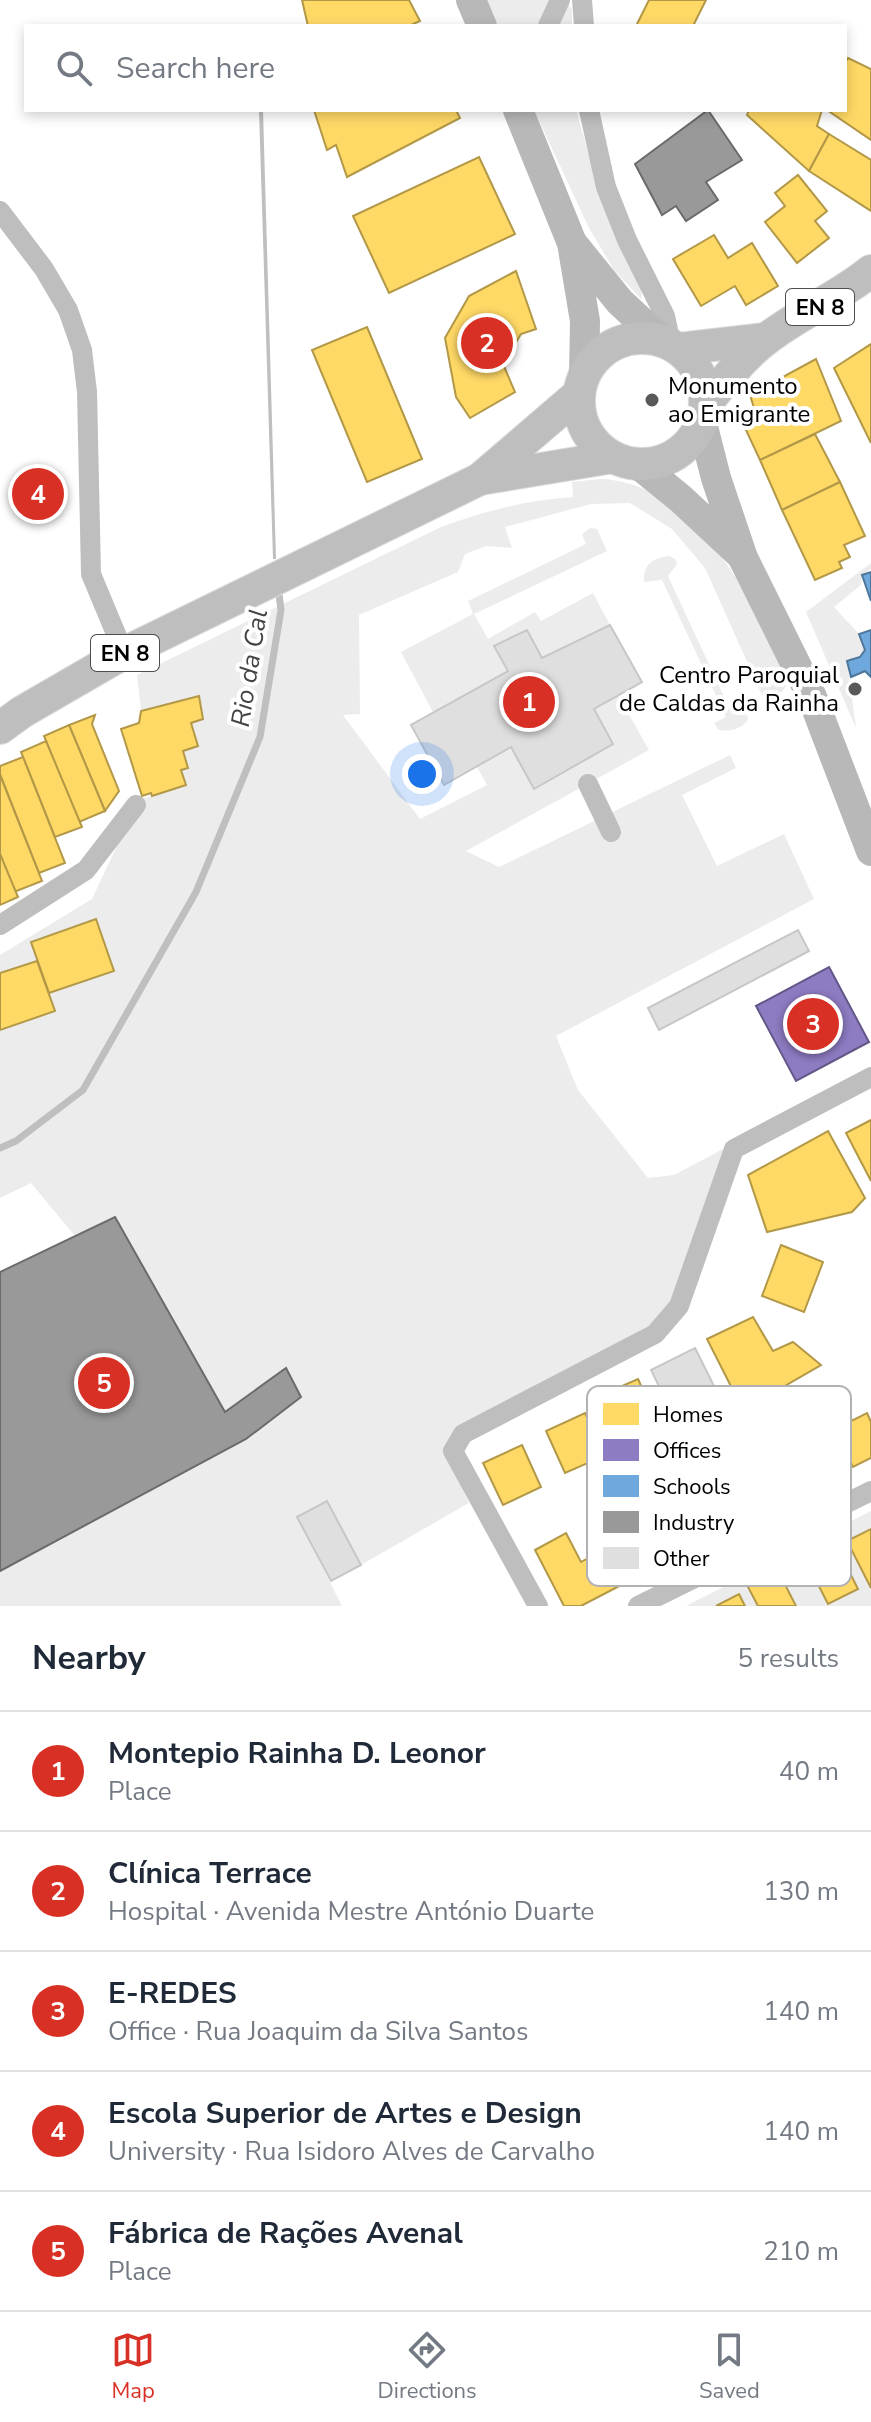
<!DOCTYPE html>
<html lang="en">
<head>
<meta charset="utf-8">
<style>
  body { margin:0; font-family:"Nunito Sans",sans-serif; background:#f6f6f7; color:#1f2937 }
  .you { position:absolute; left:422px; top:774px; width:28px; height:28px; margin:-20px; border:6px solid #fff; border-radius:50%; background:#1a73e8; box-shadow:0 0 0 12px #1a73e833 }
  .badge { display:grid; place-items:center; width:52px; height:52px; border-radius:50%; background:#d93025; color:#fff; font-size:26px; font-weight:700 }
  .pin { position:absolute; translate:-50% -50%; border:4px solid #fff; box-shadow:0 2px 8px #0006 }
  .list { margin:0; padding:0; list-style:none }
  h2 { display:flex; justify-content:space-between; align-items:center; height:104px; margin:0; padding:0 32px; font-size:34px }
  h2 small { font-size:26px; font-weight:400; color:#747a83 }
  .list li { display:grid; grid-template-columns:52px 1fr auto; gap:24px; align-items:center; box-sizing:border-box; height:120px; padding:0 32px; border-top:2px solid #e0e1e3 }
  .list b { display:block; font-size:30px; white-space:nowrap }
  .list p { margin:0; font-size:26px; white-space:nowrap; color:#747a83 }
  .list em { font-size:26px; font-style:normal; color:#747a83 }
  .icon { flex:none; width:44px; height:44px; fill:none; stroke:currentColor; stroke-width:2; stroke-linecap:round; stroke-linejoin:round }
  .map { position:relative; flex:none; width:871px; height:1606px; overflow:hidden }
  .search { position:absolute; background:#fff; box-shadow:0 4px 12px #0003; left:24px; right:24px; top:24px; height:88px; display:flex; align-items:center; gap:20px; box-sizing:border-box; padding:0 28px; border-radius:0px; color:#747a83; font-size:30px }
  .sheet { height:704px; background:#fff }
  nav { display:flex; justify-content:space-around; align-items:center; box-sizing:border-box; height:112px; border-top:2px solid #e0e1e3; background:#fff; font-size:22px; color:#747a83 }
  nav a { display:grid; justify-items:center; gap:4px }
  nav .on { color:#d93025 }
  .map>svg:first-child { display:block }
  .green { fill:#ececec; fill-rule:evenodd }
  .water { fill:#bfbfbf }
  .homes { fill:#ffd966; stroke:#b29847; stroke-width:2 }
  .offices { fill:#8e7cc3; stroke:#635788; stroke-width:2 }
  .schools { fill:#6fa8dc; stroke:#4e769a; stroke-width:2 }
  .industry { fill:#999; stroke:#6b6b6b; stroke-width:2 }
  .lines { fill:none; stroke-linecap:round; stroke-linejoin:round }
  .stream { stroke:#bfbfbf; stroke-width:7 }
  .building { fill:#dfdfdf; stroke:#c7c7c7; stroke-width:2 }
  .primary-casing { stroke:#dbdbdb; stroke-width:34 }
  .street { stroke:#bebebe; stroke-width:20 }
  .secondary { stroke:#b8b8b8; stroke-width:30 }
  .primary { stroke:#bebebe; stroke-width:32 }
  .poi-dot { fill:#595959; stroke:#fff; stroke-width:3 }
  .labels { text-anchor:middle; stroke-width:8; stroke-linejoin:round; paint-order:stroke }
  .shield { fill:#fff; stroke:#4c4c4c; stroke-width:2 }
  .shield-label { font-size:22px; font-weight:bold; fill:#000 }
  .poi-label { font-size:24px; fill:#000; stroke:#fff; text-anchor:start }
  .water-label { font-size:26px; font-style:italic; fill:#444; stroke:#fff }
  .key { fill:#fff; stroke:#b2b2b2; stroke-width:2 }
  .key-label { font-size:22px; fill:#000 }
</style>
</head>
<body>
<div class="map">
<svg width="871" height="1606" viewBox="0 0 871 1606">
  <rect width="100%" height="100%" fill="#fff"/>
  <!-- green -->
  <g class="green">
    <path d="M 487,0 L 564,0 L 572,9 L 572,26 L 498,26 Z"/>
    <path d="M 534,110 L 576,110 L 599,190 L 641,287 L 642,300 L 614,270 L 589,228 Z"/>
    <path d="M 600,479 C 698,482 756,605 788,683 L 775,702 L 762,695 L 705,568 L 672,529 L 630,503 L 591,504 L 505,527 L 512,548 L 486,546 L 465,554 L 458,572 L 359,615 L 360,714 L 343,715 L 420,819 L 487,785 L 477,767 L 511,747 L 534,788 L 613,745 L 594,709 L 618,695 L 649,750 L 466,851 L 499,867 L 730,755 L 736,768 L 682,795 L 717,866 L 784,834 L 814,899 L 556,1036 L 578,1090 L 648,1178 L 674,1175 L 725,1148 L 672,1305 L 649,1327 L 445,1452 L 469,1503 L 361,1565 L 328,1501 L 297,1517 L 342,1606 L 0,1606 L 0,1571 L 301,1397 L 286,1369 L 225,1412 L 115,1217 L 75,1236 L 31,1183 L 0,1198 L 0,955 L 92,899 L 136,805 L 135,801 L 185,785 L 181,770 L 183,751 L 198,746 L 191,723 L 203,719 L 199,696 L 141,711 L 137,675 L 441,527 C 485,511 527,500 573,497 L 572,482 Z"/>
    <path d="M 590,528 L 597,529 L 607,551 L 474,614 L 488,639 L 535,612 L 541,621 L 593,593 L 610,625 L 542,658 L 526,630 L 495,646 L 508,671 L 433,712 L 401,652 L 473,614 L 468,601 L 586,544 L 582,534 Z"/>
    <path d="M 670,556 L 675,559 L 677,564 L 668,576 L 732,714 L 746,707 L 748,720 C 741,729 730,732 719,730 L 714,723 L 726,717 L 662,580 L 644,582 C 643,564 653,558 670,556 Z"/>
    <path d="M 871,563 L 871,569 L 862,575 L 861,585 L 834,607 L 859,634 L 865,650 L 860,657 L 847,661 L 856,728 L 806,612 Z"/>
    <path d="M 871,1511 L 871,1529 L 847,1541 L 871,1588 L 871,1606 L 796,1606 L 778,1571 L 748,1587 L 758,1606 L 745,1606 L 738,1594 L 716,1606 L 686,1606 ZM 836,1548 L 858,1589 L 828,1604 L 807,1563 Z"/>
  </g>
  <!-- water -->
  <path class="water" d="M 259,110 L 263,110 L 276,559 L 273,559 Z"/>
  <!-- homes -->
  <g class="homes">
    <path d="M 302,0 L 409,0 L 420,21 L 409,26 L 308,26 Z"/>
    <path d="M 649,0 L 706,0 L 693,26 L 636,26 Z"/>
    <path d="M 848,58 L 871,69 L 871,140 L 827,110 L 845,110 L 845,63 Z"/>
    <path d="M 314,110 L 456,110 L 460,118 L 347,177 L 336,145 L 327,150 Z"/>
    <path d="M 749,110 L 822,110 L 817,126 L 829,134 L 809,171 L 747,115 Z"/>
    <path d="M 829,134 L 871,160 L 871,211 L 809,171 Z"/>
    <path d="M 479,157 L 515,234 L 389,293 L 353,216 Z"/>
    <path d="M 798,175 L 827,211 L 815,221 L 829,238 L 797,263 L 765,222 L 785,206 L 775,193 Z"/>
    <path d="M 714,235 L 728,258 L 752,243 L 778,286 L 746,305 L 735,286 L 701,306 L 673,259 Z"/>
    <path d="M 516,271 L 536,329 L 521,334 L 503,364 L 515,392 L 470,418 L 456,397 L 445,338 L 469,296 Z"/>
    <path d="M 367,327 L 422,459 L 367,482 L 312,350 Z"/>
    <path d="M 871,344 L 871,443 L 834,368 Z"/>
    <path d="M 816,359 L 841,421 L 760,460 L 745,428 L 758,421 L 750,395 Z"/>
    <path d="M 815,434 L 840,482 L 782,510 L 760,460 Z"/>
    <path d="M 840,482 L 865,536 L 844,545 L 850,557 L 839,562 L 842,568 L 815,580 L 782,510 Z"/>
    <path d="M 199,696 L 203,719 L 191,723 L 198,746 L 183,751 L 188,768 L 181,770 L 186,785 L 152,796 L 151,793 L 142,796 L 121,729 L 139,723 L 141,711 Z"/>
    <path d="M 95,715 L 92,724 L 119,791 L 105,811 L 69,725 Z"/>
    <path d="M 69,725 L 105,811 L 79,822 L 44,736 Z"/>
    <path d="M 46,741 L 82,827 L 55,837 L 21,752 Z"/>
    <path d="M 23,757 L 65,863 L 39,873 L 0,774 L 0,766 Z"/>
    <path d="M 0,775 L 42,881 L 14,892 L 0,854 Z"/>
    <path d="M 0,854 L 18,897 L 0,905 Z"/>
    <path d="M 96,919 L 114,971 L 49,993 L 31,942 Z"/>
    <path d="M 37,961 L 55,1011 L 0,1030 L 0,973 Z"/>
    <path d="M 871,1120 L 871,1181 L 846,1133 Z"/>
    <path d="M 828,1131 L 865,1198 L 852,1212 L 767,1232 L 748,1175 Z"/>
    <path d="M 781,1245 L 823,1262 L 804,1312 L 762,1296 Z"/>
    <path d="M 753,1317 L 773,1351 L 793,1342 L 821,1365 L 743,1410 L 707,1339 Z"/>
    <path d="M 638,1379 L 657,1421 L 619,1438 L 599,1396 Z"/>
    <path d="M 585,1413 L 604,1456 L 565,1473 L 546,1431 Z"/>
    <path d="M 867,1413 L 871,1422 L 871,1458 L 853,1467 L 835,1429 Z"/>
    <path d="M 522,1445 L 541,1487 L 503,1505 L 483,1463 Z"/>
    <path d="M 871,1529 L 871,1588 L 847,1541 Z"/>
    <path d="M 566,1533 L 581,1562 L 608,1547 L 627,1582 L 581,1606 L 564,1606 L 535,1550 Z"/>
    <path d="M 837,1547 L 858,1589 L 828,1604 L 807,1563 Z"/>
    <path d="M 778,1571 L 796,1606 L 758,1606 L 748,1587 Z"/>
    <path d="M 739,1594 L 745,1606 L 716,1606 Z"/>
  </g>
  <!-- offices -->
  <path class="offices" d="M 829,967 L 869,1042 L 796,1081 L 756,1006 Z"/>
  <!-- schools -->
  <g class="schools">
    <path d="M 871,572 L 871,601 L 862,575 Z"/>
    <path d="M 871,630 L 871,677 L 865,671 L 851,677 L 847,661 L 860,657 L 865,650 L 859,634 Z"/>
  </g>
  <!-- industry -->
  <g class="industry">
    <path d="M 708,110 L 742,160 L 706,182 L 718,200 L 686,221 L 676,206 L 662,215 L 635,164 Z"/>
    <path d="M 115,1217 L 225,1412 L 286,1368 L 301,1397 L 246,1439 L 0,1571 L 0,1272 Z"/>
  </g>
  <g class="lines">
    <!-- stream -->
    <path class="stream" d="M 0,1148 L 16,1141 L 83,1090 L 196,892 L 260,737 L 281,610 L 278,586"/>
  </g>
  <!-- building -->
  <g class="building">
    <path d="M 610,625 L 642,682 L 594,709 L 613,744 L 534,789 L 511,747 L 444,785 L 411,725 L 508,671 L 494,646 L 527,630 L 542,658 Z"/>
    <path d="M 798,930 L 809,951 L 659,1030 L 648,1008 Z"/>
    <path d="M 695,1348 L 716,1390 L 672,1413 L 651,1370 Z"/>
    <path d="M 327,1501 L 361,1565 L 331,1581 L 297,1517 Z"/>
  </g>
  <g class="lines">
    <defs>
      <g id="primary">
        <circle cx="642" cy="401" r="63"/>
        <path d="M 679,349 L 766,339"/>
        <path d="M 706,404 C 724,381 742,358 765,340 C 798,314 838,298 871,271"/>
        <path d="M 480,479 L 613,457"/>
        <path d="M 0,728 L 22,712 L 124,653 L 480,479 L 579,394"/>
      </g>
    </defs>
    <!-- primary casing -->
    <use href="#primary" class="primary-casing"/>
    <!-- street -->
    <g class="street">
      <path d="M 582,0 L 584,26"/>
      <path d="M 548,26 L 560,0"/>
      <path d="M 589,110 L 606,187 L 627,240 L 665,316 L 671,344"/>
      <path d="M 0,211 L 44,269 L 68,310 L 82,350 L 87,392 L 91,574 L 124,653"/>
      <path d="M 588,784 L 611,832"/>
      <path d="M 0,925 L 86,870 L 136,805"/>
      <path d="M 538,1606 L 453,1451 L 463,1434 L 655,1334 L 679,1306 L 734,1149 L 871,1077"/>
      <path d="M 638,1606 L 871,1491"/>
    </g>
    <!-- secondary -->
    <g class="secondary">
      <path d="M 471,0 L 482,26"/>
      <path d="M 518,110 L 572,243 L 585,321 L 584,376"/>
      <path d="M 573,244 L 620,302 L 661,340"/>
      <path d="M 702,423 L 716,478 L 743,558 L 812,697 L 871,851"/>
      <path d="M 638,464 L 681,499 L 739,553"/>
    </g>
    <!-- primary -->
    <use href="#primary" class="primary"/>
  </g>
  <!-- markers -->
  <g class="poi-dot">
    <circle cx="652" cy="400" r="8"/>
    <circle cx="855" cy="689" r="8"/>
  </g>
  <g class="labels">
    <!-- shield labels -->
    <g class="shield">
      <rect x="786" y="289" width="68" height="36" rx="6"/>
      <rect x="91" y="635" width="68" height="36" rx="6"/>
    </g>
    <g class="shield-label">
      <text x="820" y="315">EN 8</text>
      <text x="125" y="661">EN 8</text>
    </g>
    <!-- poi labels -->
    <g class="poi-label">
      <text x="668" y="394">Monumento<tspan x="668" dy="28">ao Emigrante</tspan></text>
      <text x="839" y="683" text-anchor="end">Centro Paroquial<tspan x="839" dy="28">de Caldas da Rainha</tspan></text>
    </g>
    <!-- water labels -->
    <g class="water-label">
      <text transform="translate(249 668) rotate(-81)" y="9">Rio da Cal</text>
    </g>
  </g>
  <!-- legend -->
  <rect x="587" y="1386" width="264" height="200" rx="12" class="key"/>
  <rect x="603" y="1403" width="36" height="22" fill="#ffd966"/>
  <rect x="603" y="1439" width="36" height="22" fill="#8e7cc3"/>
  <rect x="603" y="1475" width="36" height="22" fill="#6fa8dc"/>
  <rect x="603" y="1511" width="36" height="22" fill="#999"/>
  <rect x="603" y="1547" width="36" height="22" fill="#dfdfdf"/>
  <g class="key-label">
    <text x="653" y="1422">Homes</text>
    <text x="653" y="1458">Offices</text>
    <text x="653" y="1494">Schools</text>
    <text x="653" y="1530">Industry</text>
    <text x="653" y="1566">Other</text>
  </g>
</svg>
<div class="you"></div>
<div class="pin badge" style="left:529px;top:702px">1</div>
<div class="pin badge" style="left:487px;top:343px">2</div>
<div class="pin badge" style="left:813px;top:1024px">3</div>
<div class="pin badge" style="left:38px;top:494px">4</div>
<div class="pin badge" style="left:104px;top:1383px">5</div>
<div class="search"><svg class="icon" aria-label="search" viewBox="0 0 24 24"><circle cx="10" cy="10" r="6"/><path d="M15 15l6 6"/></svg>Search here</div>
</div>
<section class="sheet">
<h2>Nearby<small>5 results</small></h2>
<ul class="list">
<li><span class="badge">1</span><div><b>Montepio Rainha D. Leonor</b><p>Place</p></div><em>40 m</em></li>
<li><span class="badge">2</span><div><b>Clínica Terrace</b><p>Hospital · Avenida Mestre António Duarte</p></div><em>130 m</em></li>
<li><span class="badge">3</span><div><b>E-REDES</b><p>Office · Rua Joaquim da Silva Santos</p></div><em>140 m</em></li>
<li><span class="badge">4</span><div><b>Escola Superior de Artes e Design</b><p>University · Rua Isidoro Alves de Carvalho</p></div><em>140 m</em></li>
<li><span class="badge">5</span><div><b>Fábrica de Rações Avenal</b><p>Place</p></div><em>210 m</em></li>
</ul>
</section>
<nav>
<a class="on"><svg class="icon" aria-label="map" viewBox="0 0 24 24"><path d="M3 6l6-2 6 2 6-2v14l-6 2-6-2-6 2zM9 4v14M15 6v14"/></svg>Map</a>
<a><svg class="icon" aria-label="directions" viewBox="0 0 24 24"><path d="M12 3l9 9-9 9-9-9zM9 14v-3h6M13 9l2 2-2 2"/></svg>Directions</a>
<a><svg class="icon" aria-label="saved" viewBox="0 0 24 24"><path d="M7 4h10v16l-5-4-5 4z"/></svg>Saved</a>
</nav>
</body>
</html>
